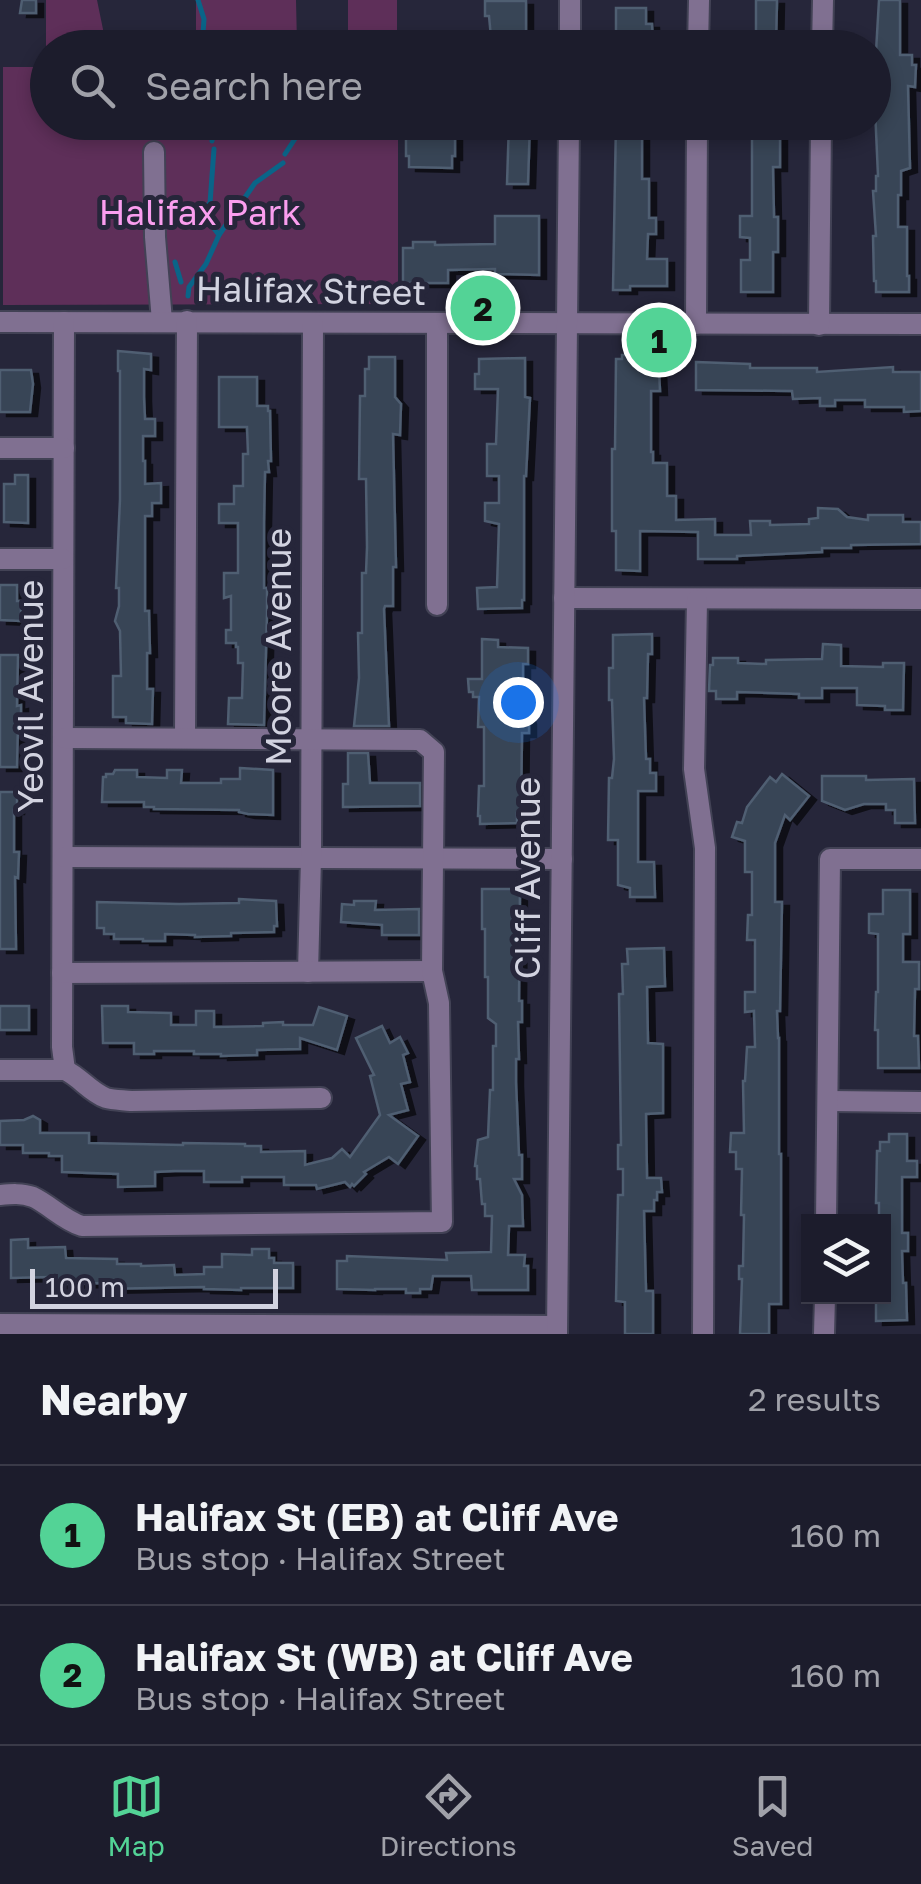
<!DOCTYPE html>
<html lang="en">
<head>
<meta charset="utf-8">
<style>
  body { margin:0; font-family:"Golos Text",sans-serif; background:#292938; color:#f1f3f6 }
  .controls { position:absolute; right:30px; bottom:30px; display:grid; overflow:hidden; border-radius:0px; box-shadow:0 5px 15px #0003 }
  .controls button { width:90px; height:90px; display:grid; place-items:center; padding:0; border:0; border-bottom:2px solid #3a3a48; background:#1c1c2c; color:#f1f3f6; font:50px sans-serif }
  .scale { position:absolute; left:30px; bottom:25px; width:248px; box-sizing:border-box; padding-left:10px; border:5px solid #d2d3e0; border-top:0; font-size:28px; line-height:35px; white-space:nowrap; color:#d2d3e0; -webkit-text-stroke:8px #26263a; paint-order:stroke }
  .you { position:absolute; left:518px; top:702px; width:35px; height:35px; margin:-25px; border:8px solid #fff; border-radius:50%; background:#1a73e8; box-shadow:0 0 0 15px #1a73e833 }
  .badge { display:grid; place-items:center; width:65px; height:65px; border-radius:50%; background:#53d396; color:#111; font-size:32px; font-weight:700 }
  .pin { position:absolute; translate:-50% -50%; border:5px solid #fff; box-shadow:0 2px 10px #0006 }
  .list { margin:0; padding:0; list-style:none }
  h2 { display:flex; justify-content:space-between; align-items:center; height:130px; margin:0; padding:0 40px; font-size:42px }
  h2 small { font-size:32px; font-weight:400; color:#a0a1a9 }
  .list li { display:grid; grid-template-columns:65px 1fr auto; gap:30px; align-items:center; box-sizing:border-box; height:140px; padding:0 40px; border-top:2px solid #3a3a48 }
  .list b { display:block; font-size:38px; white-space:nowrap }
  .list p { margin:0; font-size:32px; white-space:nowrap; color:#a0a1a9 }
  .list em { font-size:32px; font-style:normal; color:#a0a1a9 }
  .icon { flex:none; width:55px; height:55px; fill:none; stroke:currentColor; stroke-width:2; stroke-linecap:round; stroke-linejoin:round }
  .map { position:relative; flex:none; width:921px; height:1334px; overflow:hidden }
  .search { position:absolute; background:#1c1c2c; box-shadow:0 5px 15px #0003; left:30px; right:30px; top:30px; height:110px; display:flex; align-items:center; gap:25px; box-sizing:border-box; padding:0 35px; border-radius:55px; color:#a0a1a9; font-size:38px }
  .sheet { height:410px; background:#1c1c2c }
  nav { display:flex; justify-content:space-around; align-items:center; box-sizing:border-box; height:140px; border-top:2px solid #3a3a48; background:#1c1c2c; font-size:28px; color:#a0a1a9 }
  nav a { display:grid; justify-items:center; gap:5px }
  nav .on { color:#53d396 }
  .map>svg:first-child { display:block }
  .green { fill:#5e2f59 }
  .lines { fill:none; stroke-linecap:round; stroke-linejoin:round }
  .stream { stroke:#0a6488; stroke-width:5 }
  .building { fill:#384557; stroke:#505e72; stroke-width:2.5; filter:url(#shadow) }
  .minor-casing { stroke:#424255; stroke-width:24 }
  .minor { stroke:#807091; stroke-width:20 }
  .labels { text-anchor:middle; stroke-width:10; stroke-linejoin:round; paint-order:stroke }
  .park-label { font-size:35px; fill:#fa9eef; stroke:#26263a }
  .street-label { font-size:35px; fill:#d2d3e0; stroke:#26263a }
</style>
</head>
<body>
<div class="map">
<svg width="921" height="1334" viewBox="0 0 921 1334">
  <defs>
    <filter id="shadow"><feDropShadow dx="7" dy="4" stdDeviation="0" flood-color="#0009"/></filter>
  </defs>
  <rect width="100%" height="100%" fill="#26263a"/>
  <!-- green -->
  <g class="green">
    <path d="M 46,0 L 97,0 L 106,44 L 129,47 L 48,48 L 48,122 L 398,123 L 398,304 L 3,305 L 3,67 L 46,67 Z"/>
    <path d="M 196,0 L 296,0 L 297,44 L 348,42 L 348,0 L 397,0 L 397,47 L 196,47 Z"/>
  </g>
  <g class="lines">
    <!-- stream -->
    <g class="stream">
      <path d="M 198,0 L 204,19 L 202,48"/>
      <path d="M 212,141 L 215,122"/>
      <path d="M 285,154 L 306,122"/>
      <path d="M 200,212 L 210,203 L 214,149"/>
      <path d="M 219,235 L 255,183 L 283,163"/>
      <path d="M 175,262 L 181,282"/>
      <path d="M 188,296 L 189,287 L 206,264 L 219,235 L 206,218"/>
    </g>
  </g>
  <!-- building -->
  <g class="building">
    <path d="M 22,0 L 36,0 L 36,13 L 20,13 Z"/>
    <path d="M 756,0 L 777,0 L 776,46 L 745,46 L 745,32 L 756,33 Z"/>
    <path d="M 879,0 L 900,0 L 900,55 L 912,55 L 912,65 L 916,65 L 915,87 L 908,86 L 910,168 L 901,171 L 901,195 L 898,195 L 898,227 L 907,227 L 907,276 L 909,276 L 909,292 L 876,292 L 876,281 L 874,281 L 873,236 L 876,236 L 873,191 L 876,191 L 876,176 L 878,176 L 874,86 Z"/>
    <path d="M 485,1 L 526,1 L 526,48 L 492,48 L 489,16 L 485,16 Z"/>
    <path d="M 616,8 L 646,8 L 646,24 L 652,24 L 653,42 L 616,42 Z"/>
    <path d="M 406,122 L 455,122 L 455,156 L 452,156 L 452,168 L 409,167 L 409,156 L 406,156 Z"/>
    <path d="M 509,122 L 530,122 L 528,184 L 507,184 Z"/>
    <path d="M 616,122 L 642,122 L 642,179 L 649,179 L 649,218 L 656,218 L 656,234 L 648,234 L 647,259 L 667,259 L 667,286 L 630,286 L 630,290 L 613,290 Z"/>
    <path d="M 752,122 L 775,122 L 775,136 L 780,136 L 780,167 L 773,167 L 774,217 L 778,217 L 778,252 L 773,252 L 773,292 L 741,292 L 741,260 L 750,260 L 750,238 L 740,237 L 740,216 L 752,216 Z"/>
    <path d="M 495,216 L 539,216 L 539,275 L 495,274 L 495,269 L 448,270 L 448,283 L 403,283 L 403,248 L 413,248 L 413,242 L 435,242 L 435,245 L 495,244 Z"/>
    <path d="M 118,351 L 151,354 L 151,370 L 144,369 L 144,397 L 145,419 L 155,419 L 155,436 L 143,436 L 143,461 L 145,461 L 145,484 L 161,483 L 161,503 L 152,503 L 152,516 L 145,516 L 145,611 L 149,611 L 150,653 L 147,653 L 147,689 L 153,689 L 152,724 L 126,723 L 126,717 L 113,717 L 113,676 L 121,676 L 120,631 L 115,621 L 119,606 L 119,588 L 116,588 L 120,499 L 120,371 L 118,371 Z"/>
    <path d="M 622,355 L 663,355 L 664,369 L 659,369 L 660,391 L 651,391 L 651,452 L 653,452 L 653,463 L 667,463 L 667,496 L 676,496 L 676,520 L 715,519 L 715,535 L 751,535 L 750,521 L 770,521 L 770,525 L 809,524 L 809,519 L 818,518 L 818,508 L 838,509 L 847,517 L 868,520 L 868,515 L 903,515 L 903,522 L 921,522 L 921,544 L 851,545 L 851,548 L 822,548 L 822,552 L 737,556 L 737,559 L 698,559 L 698,532 L 640,531 L 640,571 L 616,570 L 616,531 L 612,531 L 612,449 L 615,449 L 616,359 L 622,359 Z"/>
    <path d="M 369,357 L 395,357 L 395,397 L 401,404 L 400,435 L 393,434 L 396,567 L 393,567 L 393,606 L 385,606 L 384,609 L 389,726 L 354,726 L 359,678 L 358,633 L 362,633 L 362,573 L 366,573 L 367,547 L 366,479 L 359,479 L 360,396 L 365,396 L 365,369 L 369,369 Z"/>
    <path d="M 525,358 L 525,397 L 530,398 L 526,476 L 524,476 L 524,600 L 522,600 L 522,608 L 478,609 L 477,588 L 497,587 L 499,524 L 485,521 L 485,503 L 499,503 L 499,476 L 487,476 L 487,444 L 496,444 L 498,389 L 475,389 L 475,374 L 479,374 L 479,359 Z"/>
    <path d="M 696,362 L 750,364 L 750,368 L 817,368 L 817,372 L 893,367 L 893,372 L 921,372 L 921,411 L 904,412 L 904,407 L 865,407 L 865,400 L 835,400 L 835,406 L 820,406 L 820,398 L 793,399 L 792,391 L 696,390 Z"/>
    <path d="M 0,370 L 31,370 L 33,384 L 30,412 L 0,412 Z"/>
    <path d="M 219,377 L 257,377 L 257,406 L 268,406 L 268,411 L 270,411 L 271,461 L 268,461 L 269,472 L 265,472 L 264,523 L 264,588 L 267,588 L 267,614 L 264,725 L 228,724 L 229,698 L 242,698 L 243,663 L 238,663 L 238,647 L 236,647 L 236,643 L 226,643 L 226,630 L 231,630 L 231,596 L 224,598 L 224,573 L 238,573 L 238,523 L 219,523 L 219,504 L 234,504 L 234,486 L 243,486 L 243,454 L 248,454 L 247,427 L 219,427 Z"/>
    <path d="M 15,475 L 28,475 L 28,523 L 4,522 L 4,484 L 15,484 Z"/>
    <path d="M 0,585 L 17,585 L 17,601 L 21,601 L 21,621 L 0,620 Z"/>
    <path d="M 652,634 L 652,654 L 648,654 L 647,698 L 644,698 L 646,759 L 650,759 L 650,773 L 656,773 L 656,791 L 638,791 L 638,862 L 654,862 L 655,897 L 630,897 L 630,888 L 618,885 L 618,840 L 608,840 L 609,778 L 612,778 L 614,759 L 612,700 L 609,700 L 609,668 L 613,668 L 613,635 Z"/>
    <path d="M 482,639 L 498,640 L 498,647 L 528,648 L 528,664 L 523,664 L 523,704 L 529,720 L 529,733 L 522,733 L 521,813 L 517,813 L 517,823 L 480,824 L 480,816 L 478,816 L 479,786 L 484,786 L 484,727 L 478,727 L 479,697 L 473,697 L 473,692 L 469,692 L 468,679 L 482,679 Z"/>
    <path d="M 823,644 L 841,645 L 841,666 L 883,667 L 883,663 L 904,663 L 903,710 L 885,710 L 885,706 L 857,705 L 857,688 L 822,688 L 822,698 L 799,698 L 799,694 L 737,692 L 737,699 L 716,699 L 716,691 L 709,691 L 710,665 L 713,665 L 713,658 L 738,658 L 738,663 L 766,664 L 766,660 L 822,659 Z"/>
    <path d="M 0,655 L 18,655 L 17,706 L 21,705 L 21,725 L 18,725 L 17,767 L 0,767 Z"/>
    <path d="M 348,753 L 368,753 L 370,783 L 420,783 L 420,806 L 343,807 L 343,784 L 348,784 Z"/>
    <path d="M 240,768 L 273,770 L 273,815 L 248,814 L 239,812 L 239,810 L 154,809 L 154,807 L 144,807 L 144,802 L 102,802 L 103,777 L 106,777 L 106,774 L 113,774 L 115,770 L 137,770 L 137,777 L 167,778 L 167,770 L 182,770 L 181,783 L 221,783 L 221,779 L 240,779 Z"/>
    <path d="M 782,774 L 809,796 L 790,820 L 785,815 L 775,843 L 775,902 L 782,902 L 780,1011 L 777,1011 L 778,1038 L 779,1038 L 779,1154 L 781,1154 L 781,1304 L 769,1304 L 769,1334 L 740,1334 L 742,1279 L 739,1279 L 739,1266 L 743,1266 L 744,1215 L 741,1215 L 742,1169 L 736,1169 L 736,1152 L 730,1152 L 731,1133 L 744,1133 L 743,1081 L 745,1081 L 747,1047 L 755,1047 L 754,1011 L 745,1012 L 745,992 L 755,992 L 755,940 L 747,940 L 748,915 L 752,915 L 752,872 L 745,872 L 745,841 L 732,837 L 737,822 L 742,823 L 747,807 L 770,777 L 776,782 Z"/>
    <path d="M 822,776 L 866,776 L 866,780 L 914,779 L 915,823 L 895,823 L 895,810 L 886,810 L 886,804 L 864,804 L 845,810 L 822,801 Z"/>
    <path d="M 0,792 L 17,792 L 17,810 L 14,810 L 14,852 L 19,852 L 18,878 L 15,877 L 16,949 L 0,949 Z"/>
    <path d="M 482,889 L 520,889 L 519,1001 L 522,1001 L 522,1022 L 518,1022 L 519,1059 L 516,1059 L 516,1082 L 519,1155 L 522,1155 L 522,1179 L 514,1179 L 522,1195 L 523,1226 L 509,1226 L 508,1255 L 525,1255 L 524,1266 L 528,1266 L 528,1290 L 472,1290 L 471,1276 L 433,1276 L 431,1289 L 420,1289 L 420,1293 L 406,1293 L 406,1289 L 375,1289 L 375,1290 L 337,1289 L 337,1261 L 347,1261 L 347,1256 L 447,1260 L 446,1253 L 491,1252 L 492,1216 L 485,1216 L 485,1204 L 482,1204 L 480,1179 L 477,1179 L 477,1166 L 475,1166 L 478,1140 L 488,1137 L 490,1090 L 493,1090 L 493,1046 L 496,1046 L 496,1024 L 488,1018 L 488,977 L 485,977 L 485,929 L 482,929 Z"/>
    <path d="M 883,890 L 910,890 L 910,934 L 903,934 L 903,962 L 919,962 L 919,989 L 915,989 L 914,1036 L 918,1036 L 919,1068 L 878,1068 L 878,1030 L 875,1030 L 876,992 L 878,992 L 878,934 L 869,933 L 869,914 L 883,914 Z"/>
    <path d="M 239,899 L 276,901 L 277,926 L 274,926 L 274,932 L 231,933 L 231,936 L 195,937 L 195,935 L 165,934 L 165,941 L 143,941 L 143,939 L 114,939 L 114,934 L 104,934 L 104,928 L 97,928 L 97,902 L 179,904 L 239,903 Z"/>
    <path d="M 354,901 L 376,901 L 375,910 L 419,909 L 419,935 L 382,935 L 382,925 L 341,922 L 342,904 L 354,905 Z"/>
    <path d="M 664,948 L 665,986 L 647,987 L 648,1043 L 663,1044 L 663,1113 L 646,1114 L 647,1178 L 661,1178 L 662,1192 L 657,1192 L 657,1200 L 654,1200 L 654,1211 L 644,1211 L 646,1291 L 653,1291 L 653,1334 L 625,1334 L 625,1302 L 616,1301 L 618,1195 L 623,1195 L 623,1169 L 618,1169 L 618,1145 L 621,1145 L 619,994 L 623,994 L 622,964 L 628,964 L 627,949 Z"/>
    <rect x="0" y="1006" width="29" height="24"/>
    <path d="M 102,1006 L 128,1006 L 128,1012 L 171,1013 L 171,1025 L 196,1025 L 196,1011 L 214,1011 L 214,1027 L 263,1026 L 263,1023 L 283,1022 L 283,1025 L 313,1025 L 319,1007 L 347,1016 L 337,1050 L 300,1038 L 300,1049 L 257,1050 L 257,1055 L 221,1056 L 221,1054 L 194,1054 L 194,1051 L 154,1051 L 154,1054 L 134,1054 L 134,1043 L 103,1043 Z"/>
    <path d="M 382,1026 L 390,1043 L 400,1037 L 408,1053 L 403,1055 L 410,1082 L 401,1084 L 408,1110 L 389,1115 L 418,1136 L 398,1164 L 389,1157 L 364,1172 L 366,1174 L 354,1186 L 352,1184 L 350,1187 L 345,1182 L 317,1189 L 316,1185 L 284,1185 L 284,1177 L 242,1177 L 242,1182 L 204,1182 L 204,1171 L 175,1171 L 155,1172 L 155,1186 L 118,1187 L 118,1174 L 62,1172 L 62,1156 L 49,1156 L 49,1153 L 23,1153 L 23,1145 L 0,1145 L 0,1121 L 24,1120 L 33,1116 L 40,1120 L 40,1133 L 89,1133 L 89,1143 L 183,1145 L 183,1143 L 245,1144 L 245,1146 L 261,1146 L 261,1152 L 305,1151 L 305,1165 L 332,1158 L 342,1149 L 350,1157 L 380,1115 L 370,1076 L 374,1075 L 356,1038 Z"/>
    <path d="M 889,1134 L 907,1134 L 907,1161 L 917,1161 L 917,1177 L 902,1177 L 902,1233 L 908,1233 L 908,1251 L 902,1251 L 903,1283 L 906,1283 L 907,1320 L 876,1321 L 876,1297 L 884,1296 L 884,1221 L 879,1221 L 879,1203 L 876,1203 L 877,1151 L 880,1151 L 880,1142 L 889,1142 Z"/>
    <path d="M 28,1239 L 28,1248 L 65,1247 L 66,1258 L 117,1259 L 117,1264 L 141,1264 L 141,1266 L 174,1265 L 175,1275 L 204,1274 L 204,1267 L 222,1267 L 222,1254 L 252,1255 L 252,1249 L 269,1249 L 269,1258 L 274,1258 L 274,1263 L 293,1263 L 293,1288 L 241,1288 L 241,1290 L 204,1289 L 204,1287 L 102,1289 L 102,1283 L 60,1284 L 60,1280 L 51,1281 L 51,1277 L 11,1278 L 11,1240 Z"/>
  </g>
  <g class="lines">
    <defs>
      <g id="minor">
        <path d="M 570,48 L 570,0"/>
        <path d="M 698,48 L 699,0"/>
        <path d="M 822,48 L 823,0"/>
        <path d="M 154,152 L 155,237 L 162,321"/>
        <path d="M 0,322 L 921,324"/>
        <path d="M 64,322 L 62,1047 L 65,1070"/>
        <path d="M 696,324 L 697,122"/>
        <path d="M 819,325 L 821,122"/>
        <path d="M 0,448 L 64,448"/>
        <path d="M 0,559 L 63,559"/>
        <path d="M 564,598 L 921,599"/>
        <path d="M 697,600 L 694,769 L 705,848 L 703,1334"/>
        <path d="M 437,605 L 437,325"/>
        <path d="M 185,738 L 187,321"/>
        <path d="M 64,857 L 562,859"/>
        <path d="M 308,972 L 311,858 L 313,323"/>
        <path d="M 62,973 L 432,971"/>
        <path d="M 0,1070 L 65,1070 C 80,1077 90,1092 106,1098 C 113,1100 123,1100 131,1101 L 321,1098"/>
        <path d="M 829,1101 L 921,1102"/>
        <path d="M 0,1195 C 11,1194 22,1193 33,1197 C 50,1205 63,1220 82,1226 L 442,1222 L 439,1003 L 432,971 L 434,752 L 420,740 L 64,738"/>
        <path d="M 826,1222 L 830,859 L 921,859"/>
        <path d="M 0,1324 L 557,1326"/>
        <path d="M 557,1334 L 569,122"/>
        <path d="M 824,1334 L 825,1296"/>
      </g>
    </defs>
    <!-- minor casing -->
    <use href="#minor" class="minor-casing"/>
    <!-- minor -->
    <use href="#minor" class="minor"/>
  </g>
  <g class="labels">
    <!-- park labels -->
    <g class="park-label">
      <text x="200" y="225">Halifax Park</text>
    </g>
    <!-- street labels -->
    <g class="street-label">
      <text transform="translate(311 291) rotate(1)" y="12">Halifax Street</text>
      <text transform="translate(279 647) rotate(-90)" y="12">Moore Avenue</text>
      <text transform="translate(31 696) rotate(-90)" y="12">Yeovil Avenue</text>
      <text transform="translate(528 878) rotate(-90)" y="12">Cliff Avenue</text>
    </g>
  </g>
</svg>
<div class="controls">
<button><svg class="icon" aria-label="layers" viewBox="0 0 24 24"><path d="M12 4l9 5-9 5-9-5zM3 14l9 5 9-5"/></svg></button>
</div>
<div class="scale">100 m</div>
<div class="you"></div>
<div class="pin badge" style="left:659px;top:340px">1</div>
<div class="pin badge" style="left:483px;top:308px">2</div>
<div class="search"><svg class="icon" aria-label="search" viewBox="0 0 24 24"><circle cx="10" cy="10" r="6"/><path d="M15 15l6 6"/></svg>Search here</div>
</div>
<section class="sheet">
<h2>Nearby<small>2 results</small></h2>
<ul class="list">
<li><span class="badge">1</span><div><b>Halifax St (EB) at Cliff Ave</b><p>Bus stop · Halifax Street</p></div><em>160 m</em></li>
<li><span class="badge">2</span><div><b>Halifax St (WB) at Cliff Ave</b><p>Bus stop · Halifax Street</p></div><em>160 m</em></li>
</ul>
</section>
<nav>
<a class="on"><svg class="icon" aria-label="map" viewBox="0 0 24 24"><path d="M3 6l6-2 6 2 6-2v14l-6 2-6-2-6 2zM9 4v14M15 6v14"/></svg>Map</a>
<a><svg class="icon" aria-label="directions" viewBox="0 0 24 24"><path d="M12 3l9 9-9 9-9-9zM9 14v-3h6M13 9l2 2-2 2"/></svg>Directions</a>
<a><svg class="icon" aria-label="saved" viewBox="0 0 24 24"><path d="M7 4h10v16l-5-4-5 4z"/></svg>Saved</a>
</nav>
</body>
</html>
